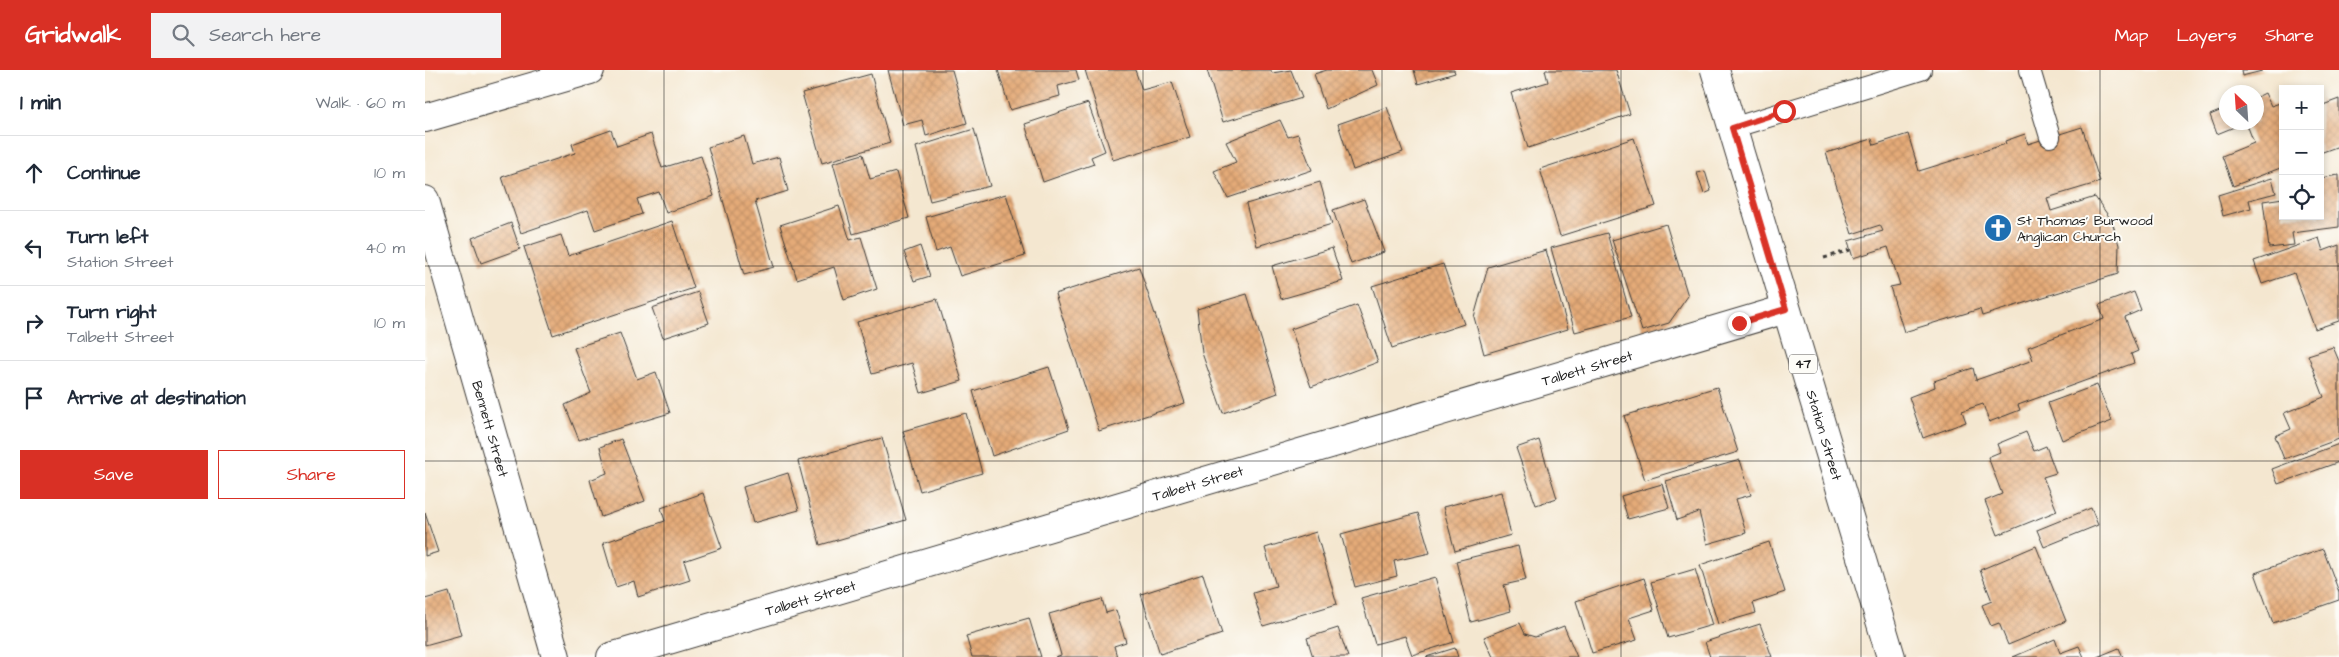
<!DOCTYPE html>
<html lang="en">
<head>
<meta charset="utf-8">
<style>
  body { margin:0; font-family:"Architects Daughter",sans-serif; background:#f2f2f3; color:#1f2937 }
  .controls { position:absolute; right:15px; top:15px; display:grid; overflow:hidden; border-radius:0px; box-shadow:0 2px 8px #0003 }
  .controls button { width:45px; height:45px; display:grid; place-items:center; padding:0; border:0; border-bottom:1px solid #e0e1e3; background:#fff; color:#1f2937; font:25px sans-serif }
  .compass { position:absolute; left:1794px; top:15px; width:45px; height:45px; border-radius:50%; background:#fff; box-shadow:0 2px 8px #0003; rotate:335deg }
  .stop { position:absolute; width:15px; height:15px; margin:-11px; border:4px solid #d93025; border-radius:50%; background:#fff }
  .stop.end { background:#d93025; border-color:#fff; box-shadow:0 1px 5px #0008 }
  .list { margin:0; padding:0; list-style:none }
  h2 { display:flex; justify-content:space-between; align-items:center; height:65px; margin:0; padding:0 20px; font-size:21px }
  h2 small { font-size:16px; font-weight:400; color:#747a83 }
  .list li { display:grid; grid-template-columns:32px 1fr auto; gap:15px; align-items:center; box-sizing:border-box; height:75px; padding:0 20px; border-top:1px solid #e0e1e3 }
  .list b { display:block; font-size:19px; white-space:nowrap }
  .list p { margin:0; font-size:16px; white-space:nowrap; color:#747a83 }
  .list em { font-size:16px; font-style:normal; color:#747a83 }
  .actions { display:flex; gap:10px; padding:15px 20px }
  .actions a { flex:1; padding:11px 0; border:1px solid #d93025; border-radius:0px; text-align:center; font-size:18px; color:#d93025 }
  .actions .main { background:#d93025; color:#fff }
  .icon { flex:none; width:28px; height:28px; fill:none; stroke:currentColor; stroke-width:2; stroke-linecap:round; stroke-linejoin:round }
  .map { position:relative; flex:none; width:1914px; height:587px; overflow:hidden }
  header { display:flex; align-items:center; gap:30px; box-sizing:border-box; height:70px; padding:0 25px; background:#d93025; color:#fff }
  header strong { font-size:24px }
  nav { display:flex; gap:28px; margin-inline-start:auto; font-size:18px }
  .search { width:350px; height:45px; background:#f2f2f3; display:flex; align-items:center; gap:12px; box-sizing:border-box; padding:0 18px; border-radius:0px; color:#747a83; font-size:19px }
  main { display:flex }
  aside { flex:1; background:#fff }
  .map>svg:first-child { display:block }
  .building { fill:url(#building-cross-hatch) }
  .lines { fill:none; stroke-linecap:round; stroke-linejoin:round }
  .service-casing { stroke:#3c3a37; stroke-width:22 }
  .minor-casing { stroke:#3c3a37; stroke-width:30 }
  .primary-casing { stroke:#3c3a37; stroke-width:30 }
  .path { stroke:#3c3a37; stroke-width:3; stroke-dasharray:4 4; stroke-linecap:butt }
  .service { stroke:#fff; stroke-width:20 }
  .minor { stroke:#fff; stroke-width:28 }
  .primary { stroke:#fff; stroke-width:28 }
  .route { stroke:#d93025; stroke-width:6 }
  .grid { fill:none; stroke:#1c1c1c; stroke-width:1; stroke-opacity:0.55 }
  .labels { text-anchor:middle; stroke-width:4; stroke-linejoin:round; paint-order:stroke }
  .shield { fill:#fdfcf7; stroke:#605f5e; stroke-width:1 }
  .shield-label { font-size:12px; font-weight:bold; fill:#1c1c1c }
  .poi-label { font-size:14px; fill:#1c1c1c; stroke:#fdfcf7; text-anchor:start }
  .street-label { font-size:14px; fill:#1c1c1c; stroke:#fdfcf7 }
</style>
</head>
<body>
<header>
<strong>Gridwalk</strong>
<div class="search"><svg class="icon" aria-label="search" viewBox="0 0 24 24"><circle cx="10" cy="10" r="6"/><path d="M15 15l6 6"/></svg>Search here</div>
<nav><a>Map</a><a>Layers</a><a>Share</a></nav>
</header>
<main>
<aside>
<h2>1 min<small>Walk · 60 m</small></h2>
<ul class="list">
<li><svg class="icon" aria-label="ahead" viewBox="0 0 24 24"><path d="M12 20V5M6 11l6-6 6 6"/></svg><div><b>Continue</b></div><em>10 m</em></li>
<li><svg class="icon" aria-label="left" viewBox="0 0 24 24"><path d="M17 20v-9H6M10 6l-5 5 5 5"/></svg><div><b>Turn left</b><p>Station Street</p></div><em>40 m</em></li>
<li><svg class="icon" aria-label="right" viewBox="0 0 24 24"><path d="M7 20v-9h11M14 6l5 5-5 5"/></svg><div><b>Turn right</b><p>Talbett Street</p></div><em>10 m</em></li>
<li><svg class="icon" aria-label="arrive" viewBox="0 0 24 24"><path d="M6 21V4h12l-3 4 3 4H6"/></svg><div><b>Arrive at destination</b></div></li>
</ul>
<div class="actions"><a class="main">Save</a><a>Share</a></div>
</aside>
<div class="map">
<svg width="1914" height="587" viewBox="0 0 1914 587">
  <defs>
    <pattern id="building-cross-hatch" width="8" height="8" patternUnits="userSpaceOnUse" patternTransform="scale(1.25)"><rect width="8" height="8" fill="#e4aa78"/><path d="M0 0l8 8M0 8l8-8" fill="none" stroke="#c39267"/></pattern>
  </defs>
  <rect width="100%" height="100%" fill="#fdfcf7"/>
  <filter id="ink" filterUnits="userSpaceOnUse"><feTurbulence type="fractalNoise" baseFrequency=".02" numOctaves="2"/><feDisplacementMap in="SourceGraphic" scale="10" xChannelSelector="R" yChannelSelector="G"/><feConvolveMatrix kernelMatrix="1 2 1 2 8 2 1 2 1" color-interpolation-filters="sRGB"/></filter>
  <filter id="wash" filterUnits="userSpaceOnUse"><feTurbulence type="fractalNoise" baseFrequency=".0096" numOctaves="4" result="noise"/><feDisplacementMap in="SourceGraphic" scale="20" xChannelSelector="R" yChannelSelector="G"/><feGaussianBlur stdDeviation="1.12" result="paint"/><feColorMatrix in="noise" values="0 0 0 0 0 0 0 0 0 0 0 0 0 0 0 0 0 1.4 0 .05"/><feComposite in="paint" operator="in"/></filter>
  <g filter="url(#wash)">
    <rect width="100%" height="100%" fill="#f4e7d0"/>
    <g id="blocks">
      <!-- building -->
      <g class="building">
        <path d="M 463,0 L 527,0 L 542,53 L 501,66 L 497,50 L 478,55 Z"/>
        <path d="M 573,0 L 651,0 L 654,10 L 633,16 L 635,26 L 585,40 Z"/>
        <path d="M 660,0 L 710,0 L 717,20 L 747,12 L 765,67 L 688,90 Z"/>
        <path d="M 782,0 L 846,0 L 847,3 L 866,0 L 877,28 L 798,52 Z"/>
        <path d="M 902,0 L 947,0 L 953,15 L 901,39 L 889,4 Z"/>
        <path d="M 989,0 L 1029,0 L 1030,3 L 993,14 Z"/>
        <path d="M 1120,0 L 1191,0 L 1205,44 L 1103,78 L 1086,23 L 1123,12 Z"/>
        <path d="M 1816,0 L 1836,0 L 1837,1 L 1817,6 Z"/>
        <path d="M 446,4 L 465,73 L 397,93 L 377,23 Z"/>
        <path d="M 1840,23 L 1846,36 L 1858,32 L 1858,97 L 1808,116 L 1797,86 L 1829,73 L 1821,52 L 1832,52 L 1832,27 Z"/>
        <path d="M 1895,27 L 1898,35 L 1914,29 L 1914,76 L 1895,83 Z"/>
        <path d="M 663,33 L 680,81 L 666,87 L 669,94 L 618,112 L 600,54 Z"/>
        <path d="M 962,37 L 978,82 L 928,100 L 913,54 Z"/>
        <path d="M 1802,38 L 1802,52 L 1819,53 L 1792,64 L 1785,45 Z"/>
        <path d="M 855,50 L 863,67 L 873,64 L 887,100 L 803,128 L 789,101 L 811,92 L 801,72 Z"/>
        <path d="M 1657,57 L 1675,112 L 1622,128 L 1626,141 L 1670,127 L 1687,151 L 1694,175 L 1693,204 L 1557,246 L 1555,239 L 1479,262 L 1465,217 L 1475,215 L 1463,177 L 1428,188 L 1423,171 L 1458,161 L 1455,155 L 1427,164 L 1401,83 L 1447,69 L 1449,75 L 1483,64 L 1494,101 L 1581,74 L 1580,71 L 1600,64 L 1603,74 Z"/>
        <path d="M 549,59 L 565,116 L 505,131 L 491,77 Z"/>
        <path d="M 186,60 L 192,76 L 226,64 L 237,98 L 276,86 L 289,126 L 241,143 L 234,122 L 212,129 L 217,144 L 170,160 L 163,140 L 96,163 L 77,107 L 150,83 L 147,74 Z"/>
        <path d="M 319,66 L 327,94 L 354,87 L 363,121 L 330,131 L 349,197 L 319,205 L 283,77 Z"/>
        <path d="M 1209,68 L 1231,136 L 1135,166 L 1115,99 Z"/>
        <path d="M 438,84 L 445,109 L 471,102 L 484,148 L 428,164 L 408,93 Z"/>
        <path d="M 1280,101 L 1286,121 L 1279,124 L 1272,103 Z"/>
        <path d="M 1914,105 L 1914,157 L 1867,163 L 1869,175 L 1844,178 L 1838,131 L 1858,128 L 1858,146 L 1895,146 L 1895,108 Z"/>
        <path d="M 1847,108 L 1851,123 L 1824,130 L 1826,138 L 1798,146 L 1793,125 Z"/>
        <path d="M 895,112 L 907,154 L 832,176 L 821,134 Z"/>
        <path d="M 581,124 L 600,186 L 535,206 L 525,177 L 511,182 L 501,147 Z"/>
        <path d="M 939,129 L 959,182 L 926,194 L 908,140 Z"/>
        <path d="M 414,136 L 425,170 L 436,167 L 452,219 L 419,230 L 409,197 L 372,209 L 355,155 Z"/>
        <path d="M 247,151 L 269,218 L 128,265 L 99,177 L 136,165 L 143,186 Z"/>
        <path d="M 86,153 L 95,179 L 56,193 L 47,168 Z"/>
        <path d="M 1241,154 L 1263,226 L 1244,253 L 1217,261 L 1187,170 Z"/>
        <path d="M 1182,163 L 1206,247 L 1150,262 L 1126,178 Z"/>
        <path d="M 1894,168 L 1898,181 L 1914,175 L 1914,251 L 1890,259 L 1869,203 L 1837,214 L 1829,191 Z"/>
        <path d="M 495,176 L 505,206 L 489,211 L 479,182 Z"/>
        <path d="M 907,178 L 918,211 L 856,229 L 847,196 Z"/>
        <path d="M 1121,180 L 1143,259 L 1059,284 L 1049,247 L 1063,197 Z"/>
        <path d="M 1018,194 L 1039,254 L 967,278 L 947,216 Z"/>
        <path d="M 714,197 L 760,333 L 674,361 L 630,224 Z"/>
        <path d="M 273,222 L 284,253 L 238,268 L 227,238 Z"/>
        <path d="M 1709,222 L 1716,240 L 1700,247 L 1713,281 L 1706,284 L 1709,293 L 1593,335 L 1595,340 L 1564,352 L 1558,334 L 1537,341 L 1541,352 L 1498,368 L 1484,327 L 1510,317 L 1509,311 L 1548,298 L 1551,310 L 1608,290 L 1603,277 L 1679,249 L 1674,235 Z"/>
        <path d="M 822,224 L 853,323 L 798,343 L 777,283 L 772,239 Z"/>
        <path d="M 512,229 L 537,311 L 496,323 L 487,293 L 447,304 L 432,252 Z"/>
        <path d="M 932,235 L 953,292 L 886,317 L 866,259 Z"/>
        <path d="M 195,263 L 212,309 L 231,302 L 245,343 L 154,370 L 140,335 L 166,323 L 149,278 Z"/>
        <path d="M 1908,277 L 1914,291 L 1914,369 L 1859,389 L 1850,366 L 1866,359 L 1859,343 L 1899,327 L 1883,285 Z"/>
        <path d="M 624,297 L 644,359 L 567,386 L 548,321 Z"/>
        <path d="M 1672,315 L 1687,351 L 1637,370 L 1623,333 Z"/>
        <path d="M 1292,317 L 1313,382 L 1220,410 L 1199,346 Z"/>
        <path d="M 541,343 L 557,403 L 495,421 L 478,361 Z"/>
        <path d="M 1601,362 L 1609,381 L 1621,376 L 1631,403 L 1618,407 L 1632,441 L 1573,465 L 1560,431 L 1577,424 L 1563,387 L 1575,382 L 1572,374 Z"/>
        <path d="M 457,368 L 481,450 L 395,475 L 373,391 Z"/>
        <path d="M 196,369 L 220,431 L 176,447 L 165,410 L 182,403 L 175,377 Z"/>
        <path d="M 1114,370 L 1132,428 L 1111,435 L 1091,378 Z"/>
        <path d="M 1914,374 L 1914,392 L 1853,414 L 1847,399 Z"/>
        <path d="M 1315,390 L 1326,425 L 1311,429 L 1321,463 L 1282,474 L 1274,442 L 1252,450 L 1241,411 Z"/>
        <path d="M 363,403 L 374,440 L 328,453 L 318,417 Z"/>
        <path d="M 1237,414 L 1244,438 L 1203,449 L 1196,426 Z"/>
        <path d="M 1076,422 L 1086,465 L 1030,481 L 1018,437 Z"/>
        <path d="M 278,423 L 297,478 L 259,491 L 265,510 L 213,527 L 209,511 L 191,517 L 178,473 L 240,451 L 236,438 Z"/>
        <path d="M 1666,438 L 1673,455 L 1619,477 L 1612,460 Z"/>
        <path d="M 0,443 L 13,482 L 0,486 Z"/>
        <path d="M 993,443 L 1005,483 L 969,491 L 972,506 L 930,517 L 916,464 Z"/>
        <path d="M 891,462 L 912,534 L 838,556 L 828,523 L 851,516 L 840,478 Z"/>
        <path d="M 1344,472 L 1360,522 L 1328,533 L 1331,543 L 1293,554 L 1275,495 Z"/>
        <path d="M 1093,476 L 1101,510 L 1079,515 L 1086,541 L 1046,552 L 1031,491 Z"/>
        <path d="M 1611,476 L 1641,551 L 1583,575 L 1574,553 L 1566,556 L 1557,535 L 1567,531 L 1555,500 Z"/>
        <path d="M 1898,479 L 1914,522 L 1914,530 L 1848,553 L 1830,503 Z"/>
        <path d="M 1270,499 L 1287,555 L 1243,568 L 1226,512 Z"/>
        <path d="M 778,504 L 797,564 L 735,584 L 716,524 Z"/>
        <path d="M 1010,507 L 1029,572 L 987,585 L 980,566 L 950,574 L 936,528 Z"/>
        <path d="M 1219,508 L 1229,540 L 1204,548 L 1212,570 L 1167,583 L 1151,531 Z"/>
        <path d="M 24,522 L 36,565 L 0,575 L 0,529 Z"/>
        <path d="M 677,529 L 681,543 L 691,540 L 701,572 L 689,576 L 692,587 L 630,587 L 636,585 L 624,544 Z"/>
        <path d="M 604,548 L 616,587 L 547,587 L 541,566 Z"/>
        <path d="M 1095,553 L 1100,564 L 1110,567 L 1139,556 L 1152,587 L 1068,587 L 1059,567 Z"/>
        <path d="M 1335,554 L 1347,587 L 1285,587 L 1280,572 Z"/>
        <path d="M 913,558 L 923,587 L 888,587 L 882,568 Z"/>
        <path d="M 1630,569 L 1635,583 L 1654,576 L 1659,587 L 1588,587 Z"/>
        <path d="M 1030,578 L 1033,587 L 1001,587 Z"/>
        <path d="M 1694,578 L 1698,587 L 1672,587 Z"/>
      </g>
    </g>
  </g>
  <g filter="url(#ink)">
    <use href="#blocks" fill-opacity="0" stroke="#3c3a37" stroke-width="1"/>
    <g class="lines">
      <defs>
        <g id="service">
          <path d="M 1605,0 L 1625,67"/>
          <path d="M 1307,58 L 1496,0"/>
        </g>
        <g id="minor">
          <path d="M 0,48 L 165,0"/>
          <path id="s1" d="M 0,130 L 131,587"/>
          <path id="s2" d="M 186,587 L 1361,239"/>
        </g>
        <g id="primary">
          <path id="s3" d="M 1290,0 L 1466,587"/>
        </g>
      </defs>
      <!-- service casing -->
      <use href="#service" class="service-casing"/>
      <!-- minor casing -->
      <use href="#minor" class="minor-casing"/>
      <!-- primary casing -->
      <use href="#primary" class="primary-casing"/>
      <!-- path -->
      <path class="path" d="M 1399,188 L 1425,180"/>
      <!-- service -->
      <use href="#service" class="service"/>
      <!-- minor -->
      <use href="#minor" class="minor"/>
      <!-- primary -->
      <use href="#primary" class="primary"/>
    </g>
  </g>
  <g class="lines" filter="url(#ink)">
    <!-- route -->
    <path class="route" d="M 1314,253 L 1361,239 L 1307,58 L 1359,41"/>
  </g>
  <!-- grid -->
  <path class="grid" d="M 239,0 L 239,587M 478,0 L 478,587M 718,0 L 718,587M 957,0 L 957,587M 1196,0 L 1196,587M 1436,0 L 1436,587M 1675,0 L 1675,587M 0,196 L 1914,196M 0,391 L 1914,391"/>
  <!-- icons -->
  <defs>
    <symbol id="church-disc" viewBox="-11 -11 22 22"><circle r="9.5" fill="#1f6fb2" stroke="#fdfcf7"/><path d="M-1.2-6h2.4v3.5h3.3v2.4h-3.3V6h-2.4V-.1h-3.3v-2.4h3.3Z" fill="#fff"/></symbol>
  </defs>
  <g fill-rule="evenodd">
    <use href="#church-disc" x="1557" y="142" width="32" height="32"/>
  </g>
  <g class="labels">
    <!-- shield labels -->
    <rect class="shield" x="1364" y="284.5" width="28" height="19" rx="4"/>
    <g class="shield-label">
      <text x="1378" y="298">47</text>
    </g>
    <!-- poi labels -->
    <g class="poi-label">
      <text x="1592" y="155">St Thomas' Burwood<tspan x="1592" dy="16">Anglican Church</tspan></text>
    </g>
    <!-- street labels -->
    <g class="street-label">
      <text dy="5" stroke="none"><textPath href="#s2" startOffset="1018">Talbett Street</textPath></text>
      <text dy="5" stroke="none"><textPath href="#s1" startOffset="238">Bennett Street</textPath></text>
      <text dy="5" stroke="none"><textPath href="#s3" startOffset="381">Station Street</textPath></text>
      <text dy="5" stroke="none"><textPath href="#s2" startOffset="612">Talbett Street</textPath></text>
      <text dy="5" stroke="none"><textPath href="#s2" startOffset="208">Talbett Street</textPath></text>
    </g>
  </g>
</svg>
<div class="controls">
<button>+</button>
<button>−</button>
<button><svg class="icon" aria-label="locate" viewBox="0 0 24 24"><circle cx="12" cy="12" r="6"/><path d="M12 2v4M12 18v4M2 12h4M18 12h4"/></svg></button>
</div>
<svg class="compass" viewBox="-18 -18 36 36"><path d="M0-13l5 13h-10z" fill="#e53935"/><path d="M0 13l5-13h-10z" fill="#747a83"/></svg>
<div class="stop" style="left:1359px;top:41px"></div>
<div class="stop end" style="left:1314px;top:253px"></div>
</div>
</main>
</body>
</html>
